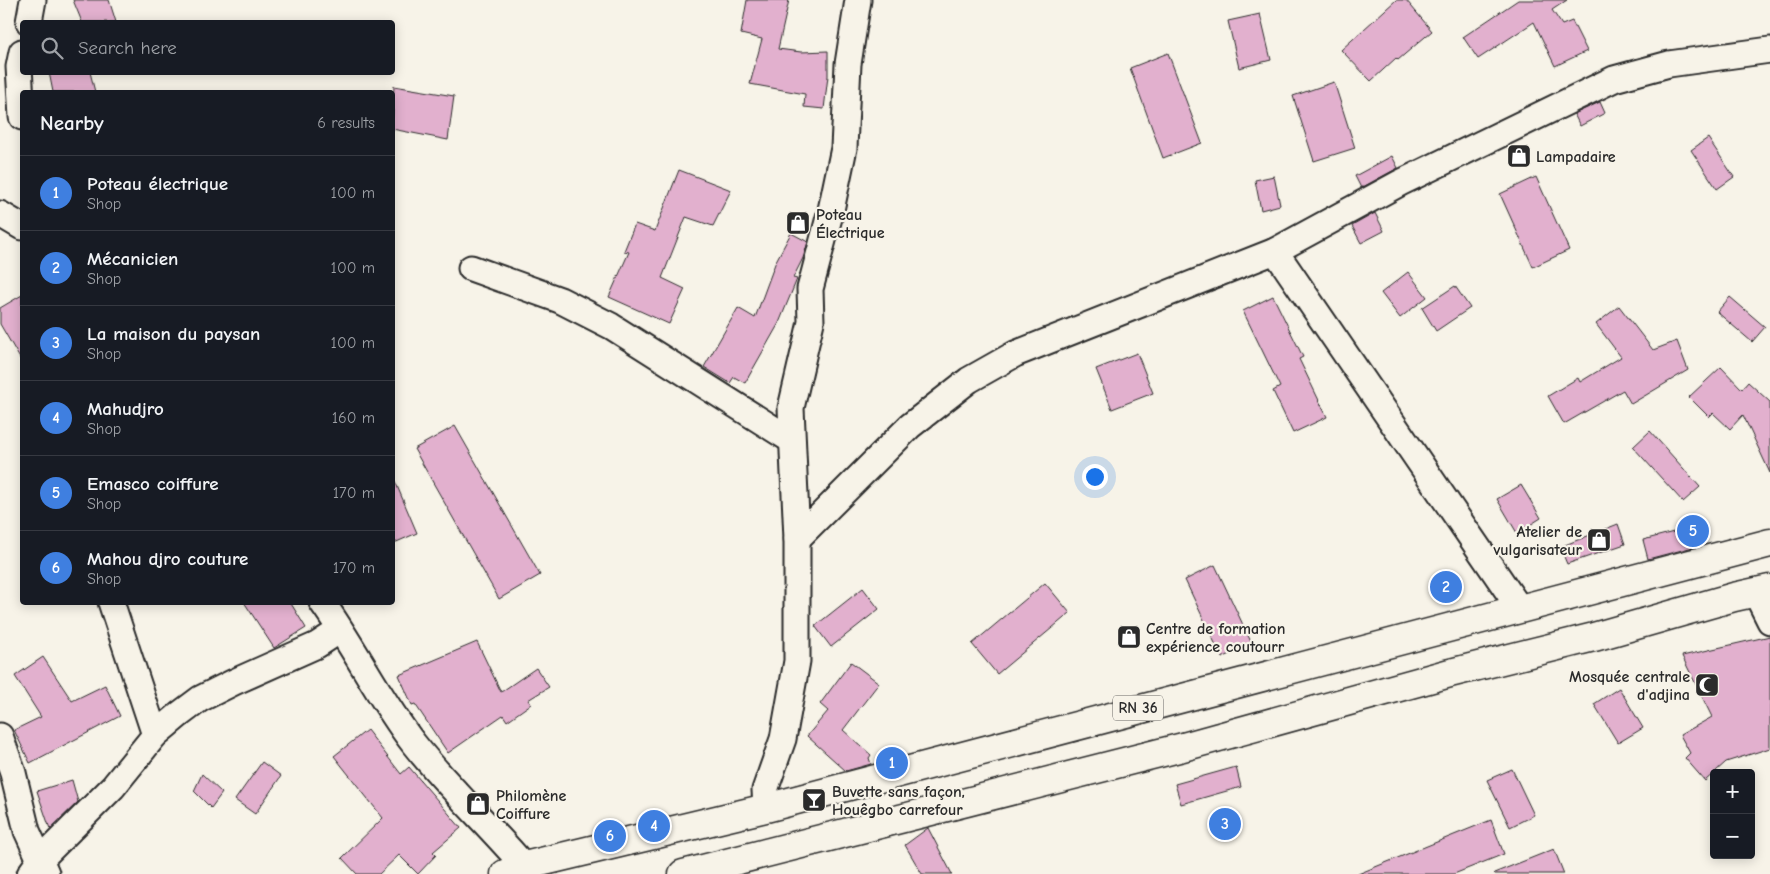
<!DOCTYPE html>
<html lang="en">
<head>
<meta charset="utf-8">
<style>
  body { margin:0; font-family:"Comic Neue",sans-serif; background:#242831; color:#f1f3f6 }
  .controls { position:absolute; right:15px; bottom:15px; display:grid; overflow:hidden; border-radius:5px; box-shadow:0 2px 12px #0003 }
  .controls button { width:45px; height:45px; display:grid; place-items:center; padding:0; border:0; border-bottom:1px solid #363941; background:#171b24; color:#f1f3f6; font:25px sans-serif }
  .you { position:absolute; left:1094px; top:476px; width:18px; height:18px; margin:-12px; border:4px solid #fff; border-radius:50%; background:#1a73e8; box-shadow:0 0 0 8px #1a73e833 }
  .badge { display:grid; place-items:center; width:32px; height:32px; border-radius:50%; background:#b45309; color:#fff; font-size:16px; font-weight:700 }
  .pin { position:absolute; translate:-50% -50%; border:2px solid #fff; box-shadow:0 1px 5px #0006 }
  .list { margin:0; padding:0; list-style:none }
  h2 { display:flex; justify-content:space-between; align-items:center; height:65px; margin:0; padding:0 20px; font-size:21px }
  h2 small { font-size:16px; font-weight:400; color:#9ea1a6 }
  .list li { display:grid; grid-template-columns:32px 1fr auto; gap:15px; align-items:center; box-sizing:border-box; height:75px; padding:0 20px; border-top:1px solid #363941 }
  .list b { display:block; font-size:19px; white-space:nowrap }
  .list p { margin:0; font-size:16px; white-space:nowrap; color:#9ea1a6 }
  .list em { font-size:16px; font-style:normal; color:#9ea1a6 }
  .icon { flex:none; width:28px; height:28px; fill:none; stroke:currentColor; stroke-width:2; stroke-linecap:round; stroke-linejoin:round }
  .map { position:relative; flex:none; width:1770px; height:874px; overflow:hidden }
  .search { position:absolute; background:#171b24; box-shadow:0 2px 12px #0003; left:20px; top:20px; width:375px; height:55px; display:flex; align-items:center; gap:12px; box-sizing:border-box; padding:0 18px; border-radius:5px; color:#9ea1a6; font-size:19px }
  .panel { position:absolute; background:#171b24; box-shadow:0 2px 12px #0003; left:20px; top:90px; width:375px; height:515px; border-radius:5px }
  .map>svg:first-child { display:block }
  .building { fill:#e2b0ce; stroke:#2b2b2b }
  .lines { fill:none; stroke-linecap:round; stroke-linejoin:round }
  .street-casing { stroke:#2b2b2b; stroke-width:29 }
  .primary-casing { stroke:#2b2b2b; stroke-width:31 }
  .street { stroke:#f7f3e8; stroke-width:25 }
  .primary { stroke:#f7f3e8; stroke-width:28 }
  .labels { text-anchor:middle; stroke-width:4.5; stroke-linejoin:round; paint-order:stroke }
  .shield { fill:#f7f3e8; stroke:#686764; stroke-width:1 }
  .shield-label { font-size:15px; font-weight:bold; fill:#2b2b2b }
  .poi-label { font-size:16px; font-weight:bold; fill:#2b2b2b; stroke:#f7f3e8; text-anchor:start }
</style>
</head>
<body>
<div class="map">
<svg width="1770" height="874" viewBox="0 0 1770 874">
  <rect width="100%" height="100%" fill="#f7f3e8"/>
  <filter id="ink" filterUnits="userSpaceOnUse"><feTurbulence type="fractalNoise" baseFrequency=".02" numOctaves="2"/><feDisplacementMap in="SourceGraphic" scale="10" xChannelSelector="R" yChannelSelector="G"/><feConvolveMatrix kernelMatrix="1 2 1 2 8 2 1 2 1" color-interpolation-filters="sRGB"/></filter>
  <g filter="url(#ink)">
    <!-- building -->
    <g class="building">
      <path d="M 73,0 L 109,0 L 116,22 L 82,22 Z"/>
      <path d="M 747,0 L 789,0 L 778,49 L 801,52 L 828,51 L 828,76 L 824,109 L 804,107 L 805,94 L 750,84 L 762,39 L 741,34 Z"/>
      <path d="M 1396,0 L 1406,0 L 1432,31 L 1398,60 L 1396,58 L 1371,81 L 1341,50 Z"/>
      <path d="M 1518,0 L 1567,0 L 1552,10 L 1562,25 L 1572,21 L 1587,51 L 1555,66 L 1534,22 L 1478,59 L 1463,37 Z"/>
      <path d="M 1260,14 L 1271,60 L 1239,68 L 1228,21 Z"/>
      <path d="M 1168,53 L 1202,143 L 1163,158 L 1130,68 Z"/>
      <path d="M 49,72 L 90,72 L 95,92 L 53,92 Z"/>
      <path d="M 1334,82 L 1355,148 L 1314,161 L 1293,96 Z"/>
      <path d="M 394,86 L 454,96 L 448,140 L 392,129 Z"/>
      <path d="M 1600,102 L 1605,113 L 1580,126 L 1574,114 Z"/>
      <path d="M 1708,138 L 1734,177 L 1717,189 L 1691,150 Z"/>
      <path d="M 1392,156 L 1398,168 L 1361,188 L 1355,176 Z"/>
      <path d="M 679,170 L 731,190 L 713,226 L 686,217 L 662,278 L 685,289 L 669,324 L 609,297 L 629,252 L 624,251 L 635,224 L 655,231 Z"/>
      <path d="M 1274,176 L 1280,205 L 1261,210 L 1255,180 Z"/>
      <path d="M 1536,177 L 1569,250 L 1533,267 L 1500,194 Z"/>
      <path d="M 1375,213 L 1384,231 L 1361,243 L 1352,226 Z"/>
      <path d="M 791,233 L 808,242 L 803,258 L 793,278 L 797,279 L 779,323 L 745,383 L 734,377 L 730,383 L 704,367 L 738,308 L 755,318 L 776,261 Z"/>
      <path d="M 1408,272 L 1427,297 L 1400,318 L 1381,293 Z"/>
      <path d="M 1455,286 L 1470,308 L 1436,331 L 1422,308 Z"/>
      <path d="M 22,295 L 22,362 L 0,324 L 0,308 Z"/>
      <path d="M 1273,296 L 1303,357 L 1299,359 L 1327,417 L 1293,433 L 1273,391 L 1280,387 L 1243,311 Z"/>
      <path d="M 1730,297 L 1765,327 L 1752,342 L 1717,312 Z"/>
      <path d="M 1619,306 L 1653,350 L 1677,341 L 1688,370 L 1631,404 L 1623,390 L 1564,424 L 1548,396 L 1578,378 L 1580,382 L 1621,357 L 1596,324 Z"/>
      <path d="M 1137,353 L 1153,393 L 1112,409 L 1096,369 Z"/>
      <path d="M 1721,367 L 1742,389 L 1748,382 L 1770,402 L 1770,473 L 1743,415 L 1730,429 L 1713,413 L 1709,417 L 1689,397 Z"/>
      <path d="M 455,426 L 540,575 L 499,599 L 414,449 Z"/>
      <path d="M 1650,431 L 1700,487 L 1683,502 L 1633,447 Z"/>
      <path d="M 392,474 L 417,533 L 392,544 Z"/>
      <path d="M 1521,485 L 1541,518 L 1517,533 L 1497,499 Z"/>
      <path d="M 1618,524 L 1625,544 L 1567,564 L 1560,547 Z"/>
      <path d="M 1697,526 L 1701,545 L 1648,559 L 1643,540 Z"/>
      <path d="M 1215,565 L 1252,644 L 1222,658 L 1185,580 Z"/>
      <path d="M 1045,583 L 1070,613 L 997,674 L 972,644 Z"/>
      <path d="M 863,588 L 879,609 L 831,647 L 815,626 Z"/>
      <path d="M 244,602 L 290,602 L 306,628 L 274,648 Z"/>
      <path d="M 1770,636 L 1770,748 L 1726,762 L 1705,781 L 1685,758 L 1690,753 L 1680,735 L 1712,717 L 1682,656 Z"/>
      <path d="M 477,642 L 501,692 L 536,668 L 549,687 L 528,700 L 531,704 L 507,721 L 503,715 L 448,753 L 415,704 L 412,705 L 399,675 Z"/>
      <path d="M 43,657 L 72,701 L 105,685 L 120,716 L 30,763 L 14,730 L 41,717 L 15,676 Z"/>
      <path d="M 851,662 L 879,683 L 843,730 L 871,755 L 869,758 L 871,764 L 846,771 L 807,736 L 828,711 L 820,704 Z"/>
      <path d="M 1619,688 L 1643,728 L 1618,743 L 1594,704 Z"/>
      <path d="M 367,730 L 401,774 L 409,767 L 461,828 L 433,852 L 436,855 L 418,874 L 399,855 L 379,874 L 357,874 L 342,858 L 383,818 L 334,756 Z"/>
      <path d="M 262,762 L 281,776 L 255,814 L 235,800 Z"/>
      <path d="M 1236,767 L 1241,787 L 1181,804 L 1175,784 Z"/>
      <path d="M 1512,769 L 1534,815 L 1510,827 L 1487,780 Z"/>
      <path d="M 202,774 L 222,793 L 211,808 L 194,791 Z"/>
      <path d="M 72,780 L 78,802 L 50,829 L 37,791 Z"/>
      <path d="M 1491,820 L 1504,854 L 1454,874 L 1358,874 Z"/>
      <path d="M 928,828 L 952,874 L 922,874 L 905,845 Z"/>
      <path d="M 1554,849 L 1564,874 L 1495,874 L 1494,873 Z"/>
    </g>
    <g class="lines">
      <defs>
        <g id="street">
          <path d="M 29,22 L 33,0"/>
          <path d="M 22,52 L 19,67 L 22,117"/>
          <path d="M 0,214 L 22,227"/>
          <path d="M 1275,251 L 1520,609"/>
          <path d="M 471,268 L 560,300 L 611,326 L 791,440"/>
          <path d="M 797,539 L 910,426 L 969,380 L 1015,354 L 1275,251 L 1400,183 L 1614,79 L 1669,64 L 1770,50"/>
          <path d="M 1756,593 L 1770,621"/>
          <path d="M 111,602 L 155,735"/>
          <path d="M 322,602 C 355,648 380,700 414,744 C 448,787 488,824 524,866"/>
          <path d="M 0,736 L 13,773 L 27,831 L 46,873"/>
          <path d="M 766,808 L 765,790 L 783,739 L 797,661 L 797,539 L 791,408 L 811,322 L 810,289 L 831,210 L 844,148 L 848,64 L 858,0"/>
          <path d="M 30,874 L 39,861 L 113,787 L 155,735 L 180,714 L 200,699 L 234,682 L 317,645 L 340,630"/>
        </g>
        <g id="primary">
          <path d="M 505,874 L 524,866 L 766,808 L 1770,543"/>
          <path d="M 683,874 L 1183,747 L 1450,673 L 1594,637 L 1734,597 L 1770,589"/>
        </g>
      </defs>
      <!-- street casing -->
      <use href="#street" class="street-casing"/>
      <!-- primary casing -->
      <use href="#primary" class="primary-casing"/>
      <!-- street -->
      <use href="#street" class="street"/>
      <!-- primary -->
      <use href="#primary" class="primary"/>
    </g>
  </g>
  <!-- icons -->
  <defs>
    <symbol id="shop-square" viewBox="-11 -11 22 22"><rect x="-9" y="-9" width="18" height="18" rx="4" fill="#2b2b2b" stroke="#f7f3e8"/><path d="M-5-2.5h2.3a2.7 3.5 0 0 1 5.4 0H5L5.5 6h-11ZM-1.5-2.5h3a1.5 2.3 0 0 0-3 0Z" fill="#fff"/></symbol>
    <symbol id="mosque-square" viewBox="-11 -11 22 22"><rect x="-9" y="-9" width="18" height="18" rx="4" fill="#2b2b2b" stroke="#f7f3e8"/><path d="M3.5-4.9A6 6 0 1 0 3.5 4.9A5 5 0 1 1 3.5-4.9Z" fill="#fff"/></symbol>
    <symbol id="bar-square" viewBox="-11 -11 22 22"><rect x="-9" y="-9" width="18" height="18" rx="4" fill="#2b2b2b" stroke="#f7f3e8"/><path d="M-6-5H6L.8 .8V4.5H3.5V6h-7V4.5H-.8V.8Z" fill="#fff"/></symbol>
  </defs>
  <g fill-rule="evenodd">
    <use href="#shop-square" x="1505" y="142" width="28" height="28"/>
    <use href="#shop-square" x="784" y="209" width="28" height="28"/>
    <use href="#shop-square" x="1585" y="526" width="28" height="28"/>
    <use href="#shop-square" x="1115" y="623" width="28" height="28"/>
    <use href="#mosque-square" x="1693" y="671" width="28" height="28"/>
    <use href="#bar-square" x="800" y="786" width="28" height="28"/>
    <use href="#shop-square" x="464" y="790" width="28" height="28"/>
  </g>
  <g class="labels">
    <!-- shield labels -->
    <rect class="shield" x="1113" y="695.5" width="50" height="25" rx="4"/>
    <g class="shield-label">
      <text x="1138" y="713">RN 36</text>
    </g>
    <!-- poi labels -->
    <g class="poi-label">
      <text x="1536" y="162">Lampadaire</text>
      <text x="816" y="220">Poteau<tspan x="816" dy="18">Électrique</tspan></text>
      <text x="1582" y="537" text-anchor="end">Atelier de<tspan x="1582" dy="18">vulgarisateur</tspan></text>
      <text x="1146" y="634">Centre de formation<tspan x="1146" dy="18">expérience coutourr</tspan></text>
      <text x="1690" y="682" text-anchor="end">Mosquée centrale<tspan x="1690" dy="18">d'adjina</tspan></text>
      <text x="832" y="797">Buvette sans façon,<tspan x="832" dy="18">Houêgbo carrefour</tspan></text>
      <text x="496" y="801">Philomène<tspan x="496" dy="18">Coiffure</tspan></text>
    </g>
  </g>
</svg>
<div class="controls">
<button>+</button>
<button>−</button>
</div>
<div class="you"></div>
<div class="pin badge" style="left:892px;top:763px;background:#3f7fe0">1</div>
<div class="pin badge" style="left:1446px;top:587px;background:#3f7fe0">2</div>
<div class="pin badge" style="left:1225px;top:824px;background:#3f7fe0">3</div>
<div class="pin badge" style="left:654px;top:826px;background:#3f7fe0">4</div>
<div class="pin badge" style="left:1693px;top:531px;background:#3f7fe0">5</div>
<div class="pin badge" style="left:610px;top:836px;background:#3f7fe0">6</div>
<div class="search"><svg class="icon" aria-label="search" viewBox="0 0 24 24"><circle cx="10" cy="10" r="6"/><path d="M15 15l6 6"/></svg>Search here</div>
<section class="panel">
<h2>Nearby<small>6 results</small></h2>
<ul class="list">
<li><span class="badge" style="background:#3f7fe0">1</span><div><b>Poteau électrique</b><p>Shop</p></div><em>100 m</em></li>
<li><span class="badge" style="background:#3f7fe0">2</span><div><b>Mécanicien</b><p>Shop</p></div><em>100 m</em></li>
<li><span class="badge" style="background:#3f7fe0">3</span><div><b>La maison du paysan</b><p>Shop</p></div><em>100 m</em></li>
<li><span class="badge" style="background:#3f7fe0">4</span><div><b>Mahudjro</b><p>Shop</p></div><em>160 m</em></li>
<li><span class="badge" style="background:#3f7fe0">5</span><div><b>Emasco coiffure</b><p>Shop</p></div><em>170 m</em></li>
<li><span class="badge" style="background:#3f7fe0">6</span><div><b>Mahou djro couture</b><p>Shop</p></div><em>170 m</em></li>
</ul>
</section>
</div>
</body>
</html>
